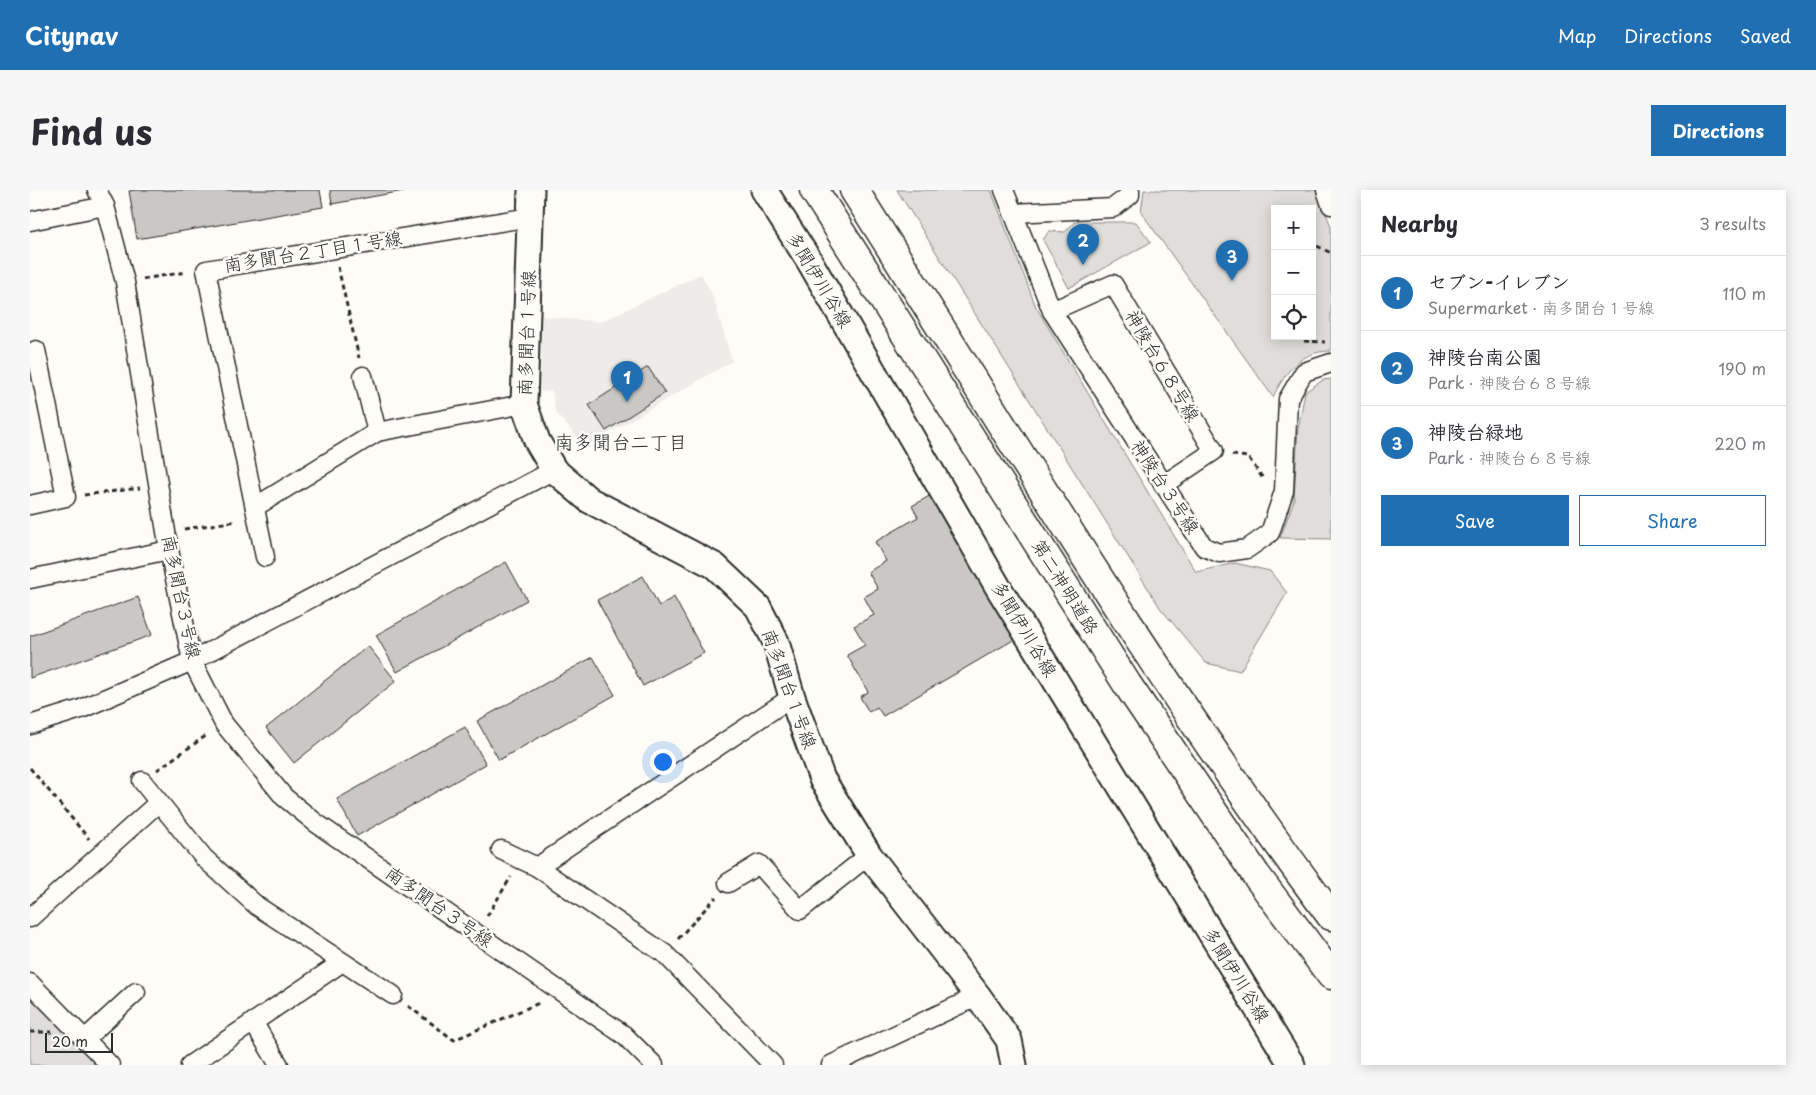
<!DOCTYPE html>
<html lang="en">
<head>
<meta charset="utf-8">
<style>
  body { margin:0; font-family:"Playpen Sans","Klee One",sans-serif; background:#f7f7f7; color:#2b2b33 }
  .controls { position:absolute; right:15px; top:15px; display:grid; overflow:hidden; border-radius:0px; box-shadow:0 2px 12px #0003 }
  .controls button { width:45px; height:45px; display:grid; place-items:center; padding:0; border:0; border-bottom:1px solid #e1e1e2; background:#fff; color:#2b2b33; font:25px sans-serif }
  .scale { position:absolute; left:15px; bottom:12px; width:68px; box-sizing:border-box; padding-left:5px; border:2px solid #2b2b2b; border-top:0; font-size:14px; line-height:18px; white-space:nowrap; color:#2b2b2b; -webkit-text-stroke:4px #fdfcf7; paint-order:stroke }
  .you { position:absolute; left:632px; top:571px; width:18px; height:18px; margin:-12px; border:4px solid #fff; border-radius:50%; background:#1a73e8; box-shadow:0 0 0 8px #1a73e833 }
  .badge { display:grid; place-items:center; width:32px; height:32px; border-radius:50%; background:#1f6fb2; color:#fff; font-size:16px; font-weight:700 }
  .pin { position:absolute; translate:-50% -41px; filter:drop-shadow(0 1px 2px #0008) }
  .pin::after { content:''; position:absolute; top:26px; width:18px; height:15px; background:inherit; clip-path:polygon(0 0,100% 0,50% 100%) }
  .list { margin:0; padding:0; list-style:none }
  h2 { display:flex; justify-content:space-between; align-items:center; height:65px; margin:0; padding:0 20px; font-size:21px }
  h2 small { font-size:16px; font-weight:400; color:#7c7c81 }
  .list li { display:grid; grid-template-columns:32px 1fr auto; gap:15px; align-items:center; box-sizing:border-box; height:75px; padding:0 20px; border-top:1px solid #e1e1e2 }
  .list b { display:block; font-size:19px; white-space:nowrap }
  .list p { margin:0; font-size:16px; white-space:nowrap; color:#7c7c81 }
  .list em { font-size:16px; font-style:normal; color:#7c7c81 }
  .actions { display:flex; gap:10px; padding:15px 20px }
  .actions a { flex:1; padding:11px 0; border:1px solid #1f6fb2; border-radius:0px; text-align:center; font-size:18px; color:#1f6fb2 }
  .actions .main { background:#1f6fb2; color:#fff }
  .icon { flex:none; width:28px; height:28px; fill:none; stroke:currentColor; stroke-width:2; stroke-linecap:round; stroke-linejoin:round }
  .map { position:relative; flex:none; width:1301px; height:875px; overflow:hidden; border-radius:0px }
  header { display:flex; align-items:center; gap:30px; box-sizing:border-box; height:70px; padding:0 25px; background:#1f6fb2; color:#fff }
  header strong { font-size:24px }
  nav { display:flex; gap:28px; margin-inline-start:auto; font-size:18px }
  .intro { display:flex; align-items:center; justify-content:space-between; box-sizing:border-box; height:120px; padding:0 30px }
  h1 { margin:0; font-size:35px }
  .button { padding:12px 22px; border-radius:0px; background:#1f6fb2; color:#fff; font-size:18px; font-weight:700 }
  main { display:flex; gap:30px; padding:0 30px }
  aside { flex:1; background:#fff; border-radius:0px; box-shadow:0 2px 12px #0003 }
  .map>svg:first-child { display:block }
  .built { fill:#edece8 }
  .green { fill:#dfdeda; stroke:#858482; fill-rule:evenodd }
  .building { fill:#c9c8c4; stroke:#2b2b2b }
  .lines { fill:none; stroke-linecap:round; stroke-linejoin:round }
  .street-casing { stroke:#2b2b2b; stroke-width:21 }
  .secondary-casing { stroke:#2b2b2b; stroke-width:29 }
  .highway-casing { stroke:#2b2b2b; stroke-width:31 }
  .path { stroke:#2b2b2b; stroke-width:3; stroke-dasharray:5 4; stroke-linecap:butt }
  .street { stroke:#fdfcf7; stroke-width:18 }
  .secondary { stroke:#fdfcf7; stroke-width:25 }
  .highway { stroke:#fdfcf7; stroke-width:28 }
  .labels { text-anchor:middle; stroke-width:5; stroke-linejoin:round; paint-order:stroke }
  .street-label { font-size:18px; fill:#2b2b2b; stroke:#fdfcf7 }
  .neighbourhood-label { font-size:19px; fill:#2b2b2b; stroke:#fdfcf7 }
</style>
</head>
<body>
<header>
<strong>Citynav</strong>
<nav><a>Map</a><a>Directions</a><a>Saved</a></nav>
</header>
<div class="intro"><h1>Find us</h1><a class="button">Directions</a></div>
<main>
<div class="map">
<svg width="1301" height="875" viewBox="0 0 1301 875">
  <rect width="100%" height="100%" fill="#fdfcf7"/>
  <filter id="ink" filterUnits="userSpaceOnUse"><feTurbulence type="fractalNoise" baseFrequency=".02" numOctaves="2"/><feDisplacementMap in="SourceGraphic" scale="10" xChannelSelector="R" yChannelSelector="G"/><feConvolveMatrix kernelMatrix="1 2 1 2 8 2 1 2 1" color-interpolation-filters="sRGB"/></filter>
  <g filter="url(#ink)">
    <!-- built -->
    <path class="built" d="M 671,84 L 683,106 L 702,171 L 555,257 L 525,221 L 522,201 L 510,202 L 512,126 L 570,132 Z"/>
    <!-- green -->
    <g class="green">
      <path d="M 867,0 L 961,0 L 1006,117 L 1166,382 L 1205,373 L 1240,381 L 1257,403 L 1210,481 L 1176,473 L 1131,419 Z"/>
      <path d="M 1114,0 L 1286,0 L 1301,36 L 1301,161 C 1270,161 1256,181 1243,207 L 1111,22 ZM 1245,19 L 1282,19 L 1282,146 L 1245,146 Z"/>
      <path d="M 1044,32 L 1106,32 L 1121,52 L 1039,98 L 1013,50 L 1019,41 L 1035,42 Z"/>
      <path d="M 1301,189 L 1301,349 L 1250,348 L 1264,310 L 1268,239 L 1275,202 L 1293,190 Z"/>
      <path d="M 0,804 L 71,875 L 0,875 Z"/>
    </g>
    <!-- building -->
    <g class="building">
      <path d="M 105,0 L 290,0 L 293,17 L 107,49 L 99,1 Z"/>
      <path d="M 300,0 L 379,0 L 302,14 Z"/>
      <path d="M 618,177 L 635,203 L 576,241 L 559,215 Z"/>
      <path d="M 901,305 L 985,449 L 853,526 L 847,517 L 839,522 L 830,507 L 838,502 L 817,465 L 835,455 L 824,436 L 844,425 L 834,407 L 848,399 L 838,382 L 856,371 L 845,352 L 888,327 L 882,316 Z"/>
      <path d="M 476,372 L 497,410 L 367,482 L 346,445 Z"/>
      <path d="M 613,386 L 629,416 L 644,407 L 674,463 L 613,496 L 567,410 Z"/>
      <path d="M 108,407 L 122,445 L 0,488 L 0,446 Z"/>
      <path d="M 338,456 L 366,491 L 264,573 L 236,538 Z"/>
      <path d="M 563,467 L 585,505 L 469,570 L 447,531 Z"/>
      <path d="M 435,537 L 456,574 L 327,646 L 307,609 Z"/>
    </g>
    <g class="lines">
      <defs>
        <g id="street">
          <path d="M 67,0 L 75,16 L 95,92 L 139,360 L 162,471 L 194,534 L 254,607 L 286,633 L 594,845 L 624,875"/>
          <path d="M 974,0 L 1022,121 L 1174,357 L 1189,363 L 1217,359 L 1240,343 L 1254,301 L 1258,209 L 1274,182 L 1301,173"/>
          <path d="M 1296,0 L 1301,15"/>
          <path d="M 983,23 L 1083,18 L 1100,5 L 1100,0"/>
          <path d="M 0,31 L 75,16"/>
          <path d="M 1022,121 L 1083,94 L 1184,261 L 1133,295"/>
          <path d="M 333,186 L 347,242"/>
          <path d="M 0,315 L 36,307 L 6,160"/>
          <path d="M 225,317 L 347,242 L 494,214"/>
          <path d="M 235,367 L 176,80 L 501,27"/>
          <path d="M 0,389 L 139,360"/>
          <path d="M 0,535 L 51,519 L 162,471 L 524,280"/>
          <path d="M 112,591 L 174,668 L 227,716 L 363,805"/>
          <path d="M 471,660 L 507,677 L 635,764 L 743,875"/>
          <path d="M 507,677 L 762,507"/>
          <path d="M 698,693 L 729,674 L 770,720 L 839,665"/>
          <path d="M 0,728 L 129,612"/>
          <path d="M 0,793 L 80,875"/>
          <path d="M 223,832 L 249,875"/>
          <path d="M 55,849 L 106,802"/>
          <path d="M 160,875 L 311,773"/>
          <path d="M 801,875 L 948,806"/>
        </g>
        <g id="secondary">
          <path d="M 501,0 L 494,214 L 507,251 L 524,280 L 559,310 L 685,376 L 728,417 L 746,452 L 762,507 L 792,589 L 839,665 L 948,806 L 979,850 L 984,875"/>
          <path d="M 734,0 L 780,72 L 968,397 L 1262,875"/>
        </g>
        <g id="highway">
          <path d="M 784,0 L 1097,494 L 1226,685 L 1301,785"/>
          <path d="M 824,0 C 979,244 1128,494 1301,726"/>
        </g>
      </defs>
      <!-- street casing -->
      <use href="#street" class="street-casing"/>
      <!-- secondary casing -->
      <use href="#secondary" class="secondary-casing"/>
      <!-- highway casing -->
      <use href="#highway" class="highway-casing"/>
      <!-- path -->
      <g class="path">
        <path d="M 1287,56 L 1301,63"/>
        <path d="M 308,77 L 329,168"/>
        <path d="M 113,89 L 156,82"/>
        <path d="M 1274,151 L 1295,152"/>
        <path d="M 1202,265 L 1218,267 L 1234,290"/>
        <path d="M 54,305 L 110,298"/>
        <path d="M 154,339 L 207,331"/>
        <path d="M 0,578 L 59,649"/>
        <path d="M 127,580 L 177,545"/>
        <path d="M 457,726 L 481,687"/>
        <path d="M 648,749 L 686,707"/>
        <path d="M 378,816 L 424,850 L 511,812"/>
        <path d="M 0,842 L 22,842"/>
      </g>
      <!-- street -->
      <use href="#street" class="street"/>
      <!-- secondary -->
      <use href="#secondary" class="secondary"/>
      <!-- highway -->
      <use href="#highway" class="highway"/>
    </g>
  </g>
  <g class="labels">
    <!-- street labels -->
    <g class="street-label">
      <text transform="translate(283 62) rotate(-9)" y="6">南多聞台２丁目１号線</text>
      <text transform="translate(789 90) rotate(59)" y="6">多聞伊川谷線</text>
      <text transform="translate(497 143) rotate(-88)" y="6">南多聞台１号線</text>
      <text transform="translate(1132 176) rotate(59)" y="6">神陵台６８号線</text>
      <text transform="translate(1135 297) rotate(57)" y="6">神陵台３号線</text>
      <text transform="translate(1035 397) rotate(58)" y="6">第二神明道路</text>
      <text transform="translate(151 407) rotate(78)" y="6">南多聞台３号線</text>
      <text transform="translate(994 439) rotate(59)" y="6">多聞伊川谷線</text>
      <text transform="translate(759 499) rotate(70)" y="6">南多聞台１号線</text>
      <text transform="translate(409 717) rotate(35)" y="6">南多聞台３号線</text>
      <text transform="translate(1206 785) rotate(58)" y="6">多聞伊川谷線</text>
    </g>
    <!-- neighbourhood labels -->
    <g class="neighbourhood-label">
      <text x="591" y="259">南多聞台二丁目</text>
    </g>
  </g>
</svg>
<div class="controls">
<button>+</button>
<button>−</button>
<button><svg class="icon" aria-label="locate" viewBox="0 0 24 24"><circle cx="12" cy="12" r="6"/><path d="M12 2v4M12 18v4M2 12h4M18 12h4"/></svg></button>
</div>
<div class="scale">20 m</div>
<div class="you"></div>
<div class="pin badge" style="left:597px;top:212px">1</div>
<div class="pin badge" style="left:1053px;top:75px">2</div>
<div class="pin badge" style="left:1202px;top:91px">3</div>
</div>
<aside>
<h2>Nearby<small>3 results</small></h2>
<ul class="list">
<li><span class="badge">1</span><div><b>セブン-イレブン</b><p>Supermarket · 南多聞台１号線</p></div><em>110 m</em></li>
<li><span class="badge">2</span><div><b>神陵台南公園</b><p>Park · 神陵台６８号線</p></div><em>190 m</em></li>
<li><span class="badge">3</span><div><b>神陵台緑地</b><p>Park · 神陵台６８号線</p></div><em>220 m</em></li>
</ul>
<div class="actions"><a class="main">Save</a><a>Share</a></div>
</aside>
</main>
</body>
</html>
